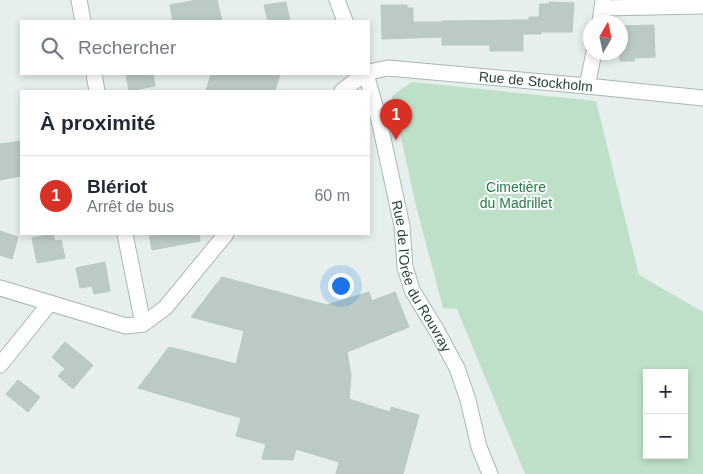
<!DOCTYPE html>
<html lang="fr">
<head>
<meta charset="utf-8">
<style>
  body { margin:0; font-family:Helvetica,sans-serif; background:#f2f2f3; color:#1f2937 }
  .controls { position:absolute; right:15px; bottom:15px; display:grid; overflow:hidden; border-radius:0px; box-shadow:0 2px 8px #0003 }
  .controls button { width:45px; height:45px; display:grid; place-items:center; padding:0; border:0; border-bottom:1px solid #e0e1e3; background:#fff; color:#1f2937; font:25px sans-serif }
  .compass { position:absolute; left:583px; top:15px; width:45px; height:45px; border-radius:50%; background:#fff; box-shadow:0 2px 8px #0003; rotate:9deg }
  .you { position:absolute; left:340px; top:285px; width:18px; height:18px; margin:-12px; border:4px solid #fff; border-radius:50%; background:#1a73e8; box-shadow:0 0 0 8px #1a73e833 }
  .badge { display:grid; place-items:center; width:32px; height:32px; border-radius:50%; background:#d93025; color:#fff; font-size:16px; font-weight:700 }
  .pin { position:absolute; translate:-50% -41px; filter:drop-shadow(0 1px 2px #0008) }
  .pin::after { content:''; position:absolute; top:26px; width:18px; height:15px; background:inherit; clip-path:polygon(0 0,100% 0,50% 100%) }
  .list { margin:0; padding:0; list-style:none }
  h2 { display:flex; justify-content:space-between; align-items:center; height:65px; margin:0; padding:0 20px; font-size:21px }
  h2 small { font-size:16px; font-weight:400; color:#747a83 }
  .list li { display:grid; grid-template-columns:32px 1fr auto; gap:15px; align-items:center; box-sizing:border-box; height:80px; padding:0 20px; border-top:1px solid #e0e1e3 }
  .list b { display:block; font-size:19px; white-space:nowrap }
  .list p { margin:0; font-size:16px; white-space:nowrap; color:#747a83 }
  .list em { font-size:16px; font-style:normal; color:#747a83 }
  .icon { flex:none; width:28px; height:28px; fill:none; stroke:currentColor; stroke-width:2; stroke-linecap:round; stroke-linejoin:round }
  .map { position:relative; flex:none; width:703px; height:474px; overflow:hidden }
  .search { position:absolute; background:#fff; box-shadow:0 2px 8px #0003; left:20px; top:20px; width:350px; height:55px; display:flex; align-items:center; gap:12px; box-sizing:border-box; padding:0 18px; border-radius:0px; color:#747a83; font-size:19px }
  .panel { position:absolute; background:#fff; box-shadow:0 2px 8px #0003; left:20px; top:90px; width:350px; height:145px; border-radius:0px }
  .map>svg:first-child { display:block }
  .green { fill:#bfe0c8; fill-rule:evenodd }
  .building { fill:#bbcac4; stroke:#b8c9c2 }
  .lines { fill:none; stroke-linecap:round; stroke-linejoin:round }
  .street-casing { stroke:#a8b8b2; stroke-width:17 }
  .secondary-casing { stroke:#a4bbb3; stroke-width:17 }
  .street { stroke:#fff; stroke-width:15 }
  .secondary { stroke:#fff; stroke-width:15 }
  .labels { text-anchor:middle; stroke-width:4; stroke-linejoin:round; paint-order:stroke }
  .street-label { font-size:14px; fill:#24423a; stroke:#f7fbf9 }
  .park-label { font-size:14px; fill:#2d7a4b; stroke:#f7fbf9 }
</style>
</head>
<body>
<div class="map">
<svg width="703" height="474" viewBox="0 0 703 474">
  <rect width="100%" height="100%" fill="#e6efeb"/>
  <!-- green -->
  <path class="green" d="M 412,82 L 596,101 L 639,275 L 703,312 L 703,474 L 525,474 L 457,309 L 443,308 L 415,202 L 392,96 ZM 647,373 L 684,373 L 684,455 L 647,455 Z"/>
  <!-- building -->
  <g class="building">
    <path d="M 197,0 L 217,0 L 222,21 L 173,21 L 170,5 Z"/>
    <path d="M 286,2 L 290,21 L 268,21 L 264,5 Z"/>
    <path d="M 549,2 L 574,3 L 572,32 L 541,32 L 541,34 L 523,34 L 523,51 L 490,51 L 490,45 L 442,45 L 442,37 L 382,39 L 381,5 L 407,5 L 407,8 L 413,8 L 413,22 L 442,22 L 442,21 L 529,20 L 529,17 L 539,17 L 540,4 L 549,4 Z"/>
    <path d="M 654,25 L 655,57 L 634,58 L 634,61 L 620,61 L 620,26 Z"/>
    <path d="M 126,74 L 153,74 L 155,86 L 129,91 Z"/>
    <path d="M 211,74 L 280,74 L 275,91 L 206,91 Z"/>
    <path d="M 21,141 L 21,176 L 0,180 L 0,144 Z"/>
    <path d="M 0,231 L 18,237 L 12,259 L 0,255 Z"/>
    <path d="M 53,234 L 55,241 L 61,240 L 65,258 L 37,263 L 32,238 Z"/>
    <path d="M 149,234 L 199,234 L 200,241 L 152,250 Z"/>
    <path d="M 105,262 L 110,291 L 94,294 L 92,286 L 80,288 L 76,268 Z"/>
    <path d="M 222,277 L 327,305 L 369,292 L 372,301 L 395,292 L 409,327 L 347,352 L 351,376 L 349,399 L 390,412 L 391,407 L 419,415 L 403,474 L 336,474 L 339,462 L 296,449 L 293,460 L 262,459 L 266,444 L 236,436 L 241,418 L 138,388 L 169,347 L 236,364 L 244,331 L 191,317 Z"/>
    <path d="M 65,342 L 93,365 L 73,389 L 58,376 L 65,369 L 52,357 Z"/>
    <path d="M 18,380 L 40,397 L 28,412 L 6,394 Z"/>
  </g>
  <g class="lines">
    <defs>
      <g id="street">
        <path d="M 79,0 L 83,21"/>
        <path d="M 603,8 L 703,6"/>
        <path d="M 600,22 L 603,0"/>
        <path id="s1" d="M 369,72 L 388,68 L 587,86 L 703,98"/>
        <path d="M 94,74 L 97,91"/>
        <path d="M 587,86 L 594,52"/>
        <path d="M 342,91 L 364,74"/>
        <path d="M 125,234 L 143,324"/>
        <path d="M 0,288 L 126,326 L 143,324 L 165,308 L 226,234"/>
        <path d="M 0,365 L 50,303"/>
      </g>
      <g id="secondary">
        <path d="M 337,0 L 345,21"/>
        <path id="s2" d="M 366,74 L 379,120 L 402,226 L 405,267 L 412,290 L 437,331 L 457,368 L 468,400 L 479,447 L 490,474"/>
      </g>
    </defs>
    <!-- street casing -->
    <use href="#street" class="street-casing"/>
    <!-- secondary casing -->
    <use href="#secondary" class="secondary-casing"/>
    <!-- street -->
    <use href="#street" class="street"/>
    <!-- secondary -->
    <use href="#secondary" class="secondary"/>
  </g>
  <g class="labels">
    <!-- street labels -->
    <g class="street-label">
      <text dy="5" stroke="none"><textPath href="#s1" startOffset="168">Rue de Stockholm</textPath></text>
      <text dy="5" stroke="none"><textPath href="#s2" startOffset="211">Rue de l'Orée du Rouvray</textPath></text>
    </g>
    <!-- park labels -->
    <g class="park-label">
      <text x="516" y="192">Cimetière<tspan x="516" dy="16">du Madrillet</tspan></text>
    </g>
  </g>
</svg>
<div class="controls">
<button>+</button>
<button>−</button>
</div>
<svg class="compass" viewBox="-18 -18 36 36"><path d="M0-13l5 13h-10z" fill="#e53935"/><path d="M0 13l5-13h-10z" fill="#747a83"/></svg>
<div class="you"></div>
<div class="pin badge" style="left:396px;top:140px">1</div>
<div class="search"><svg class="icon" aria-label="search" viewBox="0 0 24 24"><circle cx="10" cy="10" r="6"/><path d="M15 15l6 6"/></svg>Rechercher</div>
<section class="panel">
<h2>À proximité<small></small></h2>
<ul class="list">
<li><span class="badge">1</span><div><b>Blériot</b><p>Arrêt de bus</p></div><em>60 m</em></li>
</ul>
</section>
</div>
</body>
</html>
